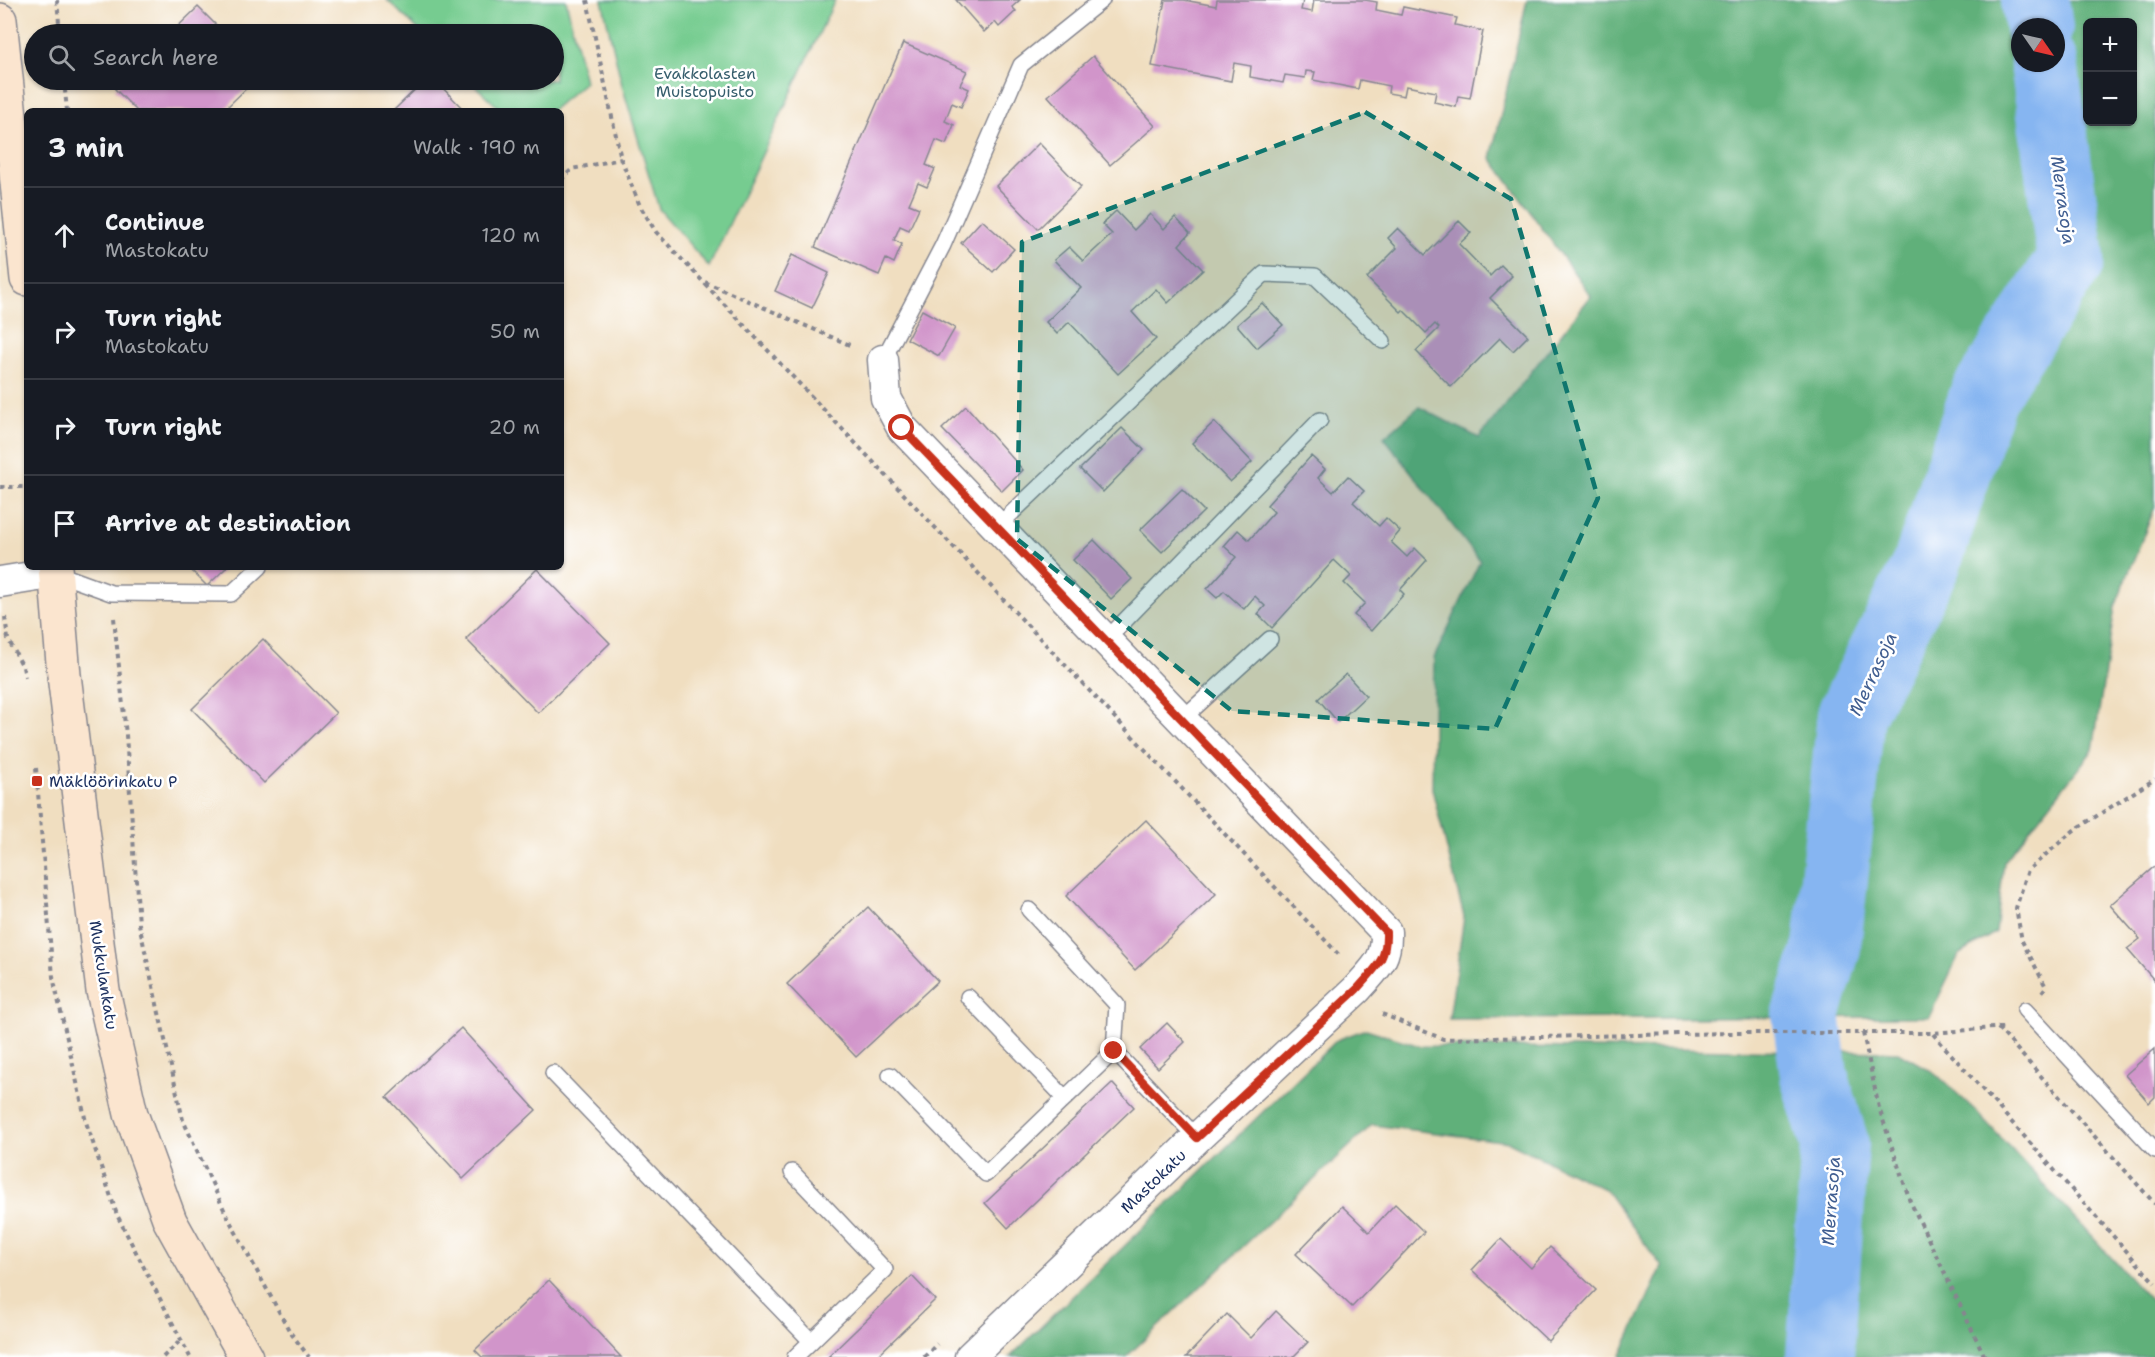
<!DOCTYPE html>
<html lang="en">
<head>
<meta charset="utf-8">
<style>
  body { margin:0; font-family:"Shantell Sans",sans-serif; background:#20242c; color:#f1f3f6 }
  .controls { position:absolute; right:18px; top:18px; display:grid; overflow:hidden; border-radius:9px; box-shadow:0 2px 4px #0004 }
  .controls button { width:54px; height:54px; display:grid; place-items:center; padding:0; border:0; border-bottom:2px solid #363941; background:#171b24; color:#f1f3f6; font:30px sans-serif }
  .compass { position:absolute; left:2011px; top:18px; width:54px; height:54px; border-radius:50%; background:#171b24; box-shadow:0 2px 4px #0004; rotate:124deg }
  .stop { position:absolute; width:18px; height:18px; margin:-14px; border:4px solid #c8321e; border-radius:50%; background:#fff }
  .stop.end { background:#c8321e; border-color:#fff; box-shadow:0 2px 6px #0008 }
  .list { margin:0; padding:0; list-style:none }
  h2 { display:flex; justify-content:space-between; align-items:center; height:78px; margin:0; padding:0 24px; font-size:26px }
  h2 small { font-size:20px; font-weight:400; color:#9ea1a6 }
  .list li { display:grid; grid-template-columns:39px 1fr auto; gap:18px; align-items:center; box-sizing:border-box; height:96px; padding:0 24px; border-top:2px solid #363941 }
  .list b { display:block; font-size:22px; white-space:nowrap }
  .list p { margin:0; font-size:20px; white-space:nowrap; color:#9ea1a6 }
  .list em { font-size:20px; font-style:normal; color:#9ea1a6 }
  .icon { flex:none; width:33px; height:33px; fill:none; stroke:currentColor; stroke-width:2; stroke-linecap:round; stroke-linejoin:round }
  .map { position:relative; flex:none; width:2155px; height:1357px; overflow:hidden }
  .search { position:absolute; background:#171b24; box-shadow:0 2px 4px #0004; left:24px; top:24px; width:540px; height:66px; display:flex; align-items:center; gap:15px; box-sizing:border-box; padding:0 21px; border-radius:33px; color:#9ea1a6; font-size:22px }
  .panel { position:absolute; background:#171b24; box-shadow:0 2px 4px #0004; left:24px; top:108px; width:540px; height:462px; border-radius:9px }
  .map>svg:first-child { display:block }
  .green { fill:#76cc90; stroke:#487e77; stroke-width:1.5 }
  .forest { fill:#60b07a; stroke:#3e706c; stroke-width:1.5; fill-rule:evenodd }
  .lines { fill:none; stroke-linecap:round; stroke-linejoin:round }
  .river { stroke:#86b5f1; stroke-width:68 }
  .building { fill:#d195ca }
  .lane-casing { stroke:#86868f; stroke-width:18 }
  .street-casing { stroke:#86868f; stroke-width:33 }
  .secondary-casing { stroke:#86868f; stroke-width:36 }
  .path { stroke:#86868f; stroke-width:4; stroke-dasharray:4.5 4.5; stroke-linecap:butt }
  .lane { stroke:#fff; stroke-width:15 }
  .street { stroke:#fff; stroke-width:30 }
  .secondary { stroke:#fbe5cf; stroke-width:33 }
  .route { stroke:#c8321e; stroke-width:8 }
  .marked { fill:#0f766e; fill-opacity:0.2; stroke:#0f766e; stroke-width:4.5; stroke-dasharray:12 8; stroke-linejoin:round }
  .poi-dot { fill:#c8321e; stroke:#fff; stroke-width:2 }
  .labels { text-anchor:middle; stroke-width:5; stroke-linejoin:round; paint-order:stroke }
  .park-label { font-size:16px; fill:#365e6d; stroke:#fff }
  .poi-label { font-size:16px; fill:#1b2f5e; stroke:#fff; text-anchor:start }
  .street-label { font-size:16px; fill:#1b2f5e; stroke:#fff }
  .water-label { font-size:18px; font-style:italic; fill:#405e91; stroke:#fff }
</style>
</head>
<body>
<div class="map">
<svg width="2155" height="1357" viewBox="0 0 2155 1357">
  <rect width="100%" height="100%" fill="#fff"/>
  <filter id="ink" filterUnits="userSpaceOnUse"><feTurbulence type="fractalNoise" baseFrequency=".0167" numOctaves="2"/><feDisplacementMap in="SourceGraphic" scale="12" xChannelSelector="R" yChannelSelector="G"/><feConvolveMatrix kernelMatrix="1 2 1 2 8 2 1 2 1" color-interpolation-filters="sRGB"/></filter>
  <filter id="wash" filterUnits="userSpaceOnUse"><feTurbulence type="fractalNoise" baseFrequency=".008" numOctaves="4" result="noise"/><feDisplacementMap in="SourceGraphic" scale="24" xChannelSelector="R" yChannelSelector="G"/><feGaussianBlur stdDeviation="1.35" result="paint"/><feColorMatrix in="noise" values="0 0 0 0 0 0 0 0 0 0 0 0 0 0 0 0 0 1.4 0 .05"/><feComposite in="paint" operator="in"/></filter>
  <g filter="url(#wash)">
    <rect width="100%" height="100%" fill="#f0dec0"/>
    <!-- green -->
    <g class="green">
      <path d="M 387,0 L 566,0 L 585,82 L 551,111 L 502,111 L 469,80 L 554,80 L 554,34 L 423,34 Z"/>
      <path d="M 602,0 L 835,0 L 709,267 L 659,209 L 622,85 Z"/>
    </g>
    <!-- forest -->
    <g class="forest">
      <path d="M 1527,0 L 2155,0 L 2155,507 L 2115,607 L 2093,750 L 2004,862 L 1996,932 L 1959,955 L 1929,1017 L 1449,1019 L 1464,917 L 1432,789 L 1434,658 L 1480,561 L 1384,437 L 1419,407 L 1479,438 L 1591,296 L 1491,158 ZM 2088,22 L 2132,22 L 2132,122 L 2088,122 ZM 2020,27 L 2056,27 L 2056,63 L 2020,63 Z"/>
      <path d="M 1366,1029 L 1420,1046 L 1898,1052 L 1935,1073 L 1977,1112 L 2155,1305 L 2155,1357 L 1620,1357 L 1662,1267 L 1606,1190 L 1509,1142 L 1372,1125 L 1126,1357 L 1010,1357 L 1337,1040 Z"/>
    </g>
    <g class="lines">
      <!-- river -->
      <g class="river">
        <path d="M 2035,0 L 2039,27"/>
        <path d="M 1820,1357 L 1835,1144 L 1814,1076 L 1806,1014 L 1827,947 L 1851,715 L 1927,563 L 1983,396 L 2071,259 L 2044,63"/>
      </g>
    </g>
    <g id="blocks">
      <!-- building -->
      <g class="building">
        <path d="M 956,0 L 1020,0 L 1012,7 L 1016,11 L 999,27 L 995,22 L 984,32 Z"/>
        <path d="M 1165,0 L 1184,0 L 1216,6 L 1217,0 L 1296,0 L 1303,1 L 1301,10 L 1312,12 L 1314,0 L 1365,0 L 1377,2 L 1376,10 L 1401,15 L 1403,7 L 1457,18 L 1455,25 L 1483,31 L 1470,98 L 1458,96 L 1456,107 L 1434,102 L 1436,92 L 1406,86 L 1404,96 L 1388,93 L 1389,86 L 1360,80 L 1358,89 L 1313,80 L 1315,72 L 1306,71 L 1305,78 L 1285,75 L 1283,83 L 1250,77 L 1251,66 L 1234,63 L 1231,81 L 1152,66 Z"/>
        <path d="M 198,7 L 225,34 L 170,34 Z"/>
        <path d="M 903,43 L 967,71 L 960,85 L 969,89 L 961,107 L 952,103 L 945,121 L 954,125 L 946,144 L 936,140 L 926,165 L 935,169 L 927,187 L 918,183 L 909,204 L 919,208 L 909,230 L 900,226 L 894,240 L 902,244 L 894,263 L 886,259 L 879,275 L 815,247 Z"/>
        <path d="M 1093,56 L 1155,126 L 1110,165 L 1048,96 Z"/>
        <path d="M 125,80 L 255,80 L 223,111 L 137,111 L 115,89 Z"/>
        <path d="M 425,80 L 435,80 L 465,111 L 393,111 Z"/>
        <path d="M 1039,143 L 1081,187 L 1038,229 L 996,186 Z"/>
        <path d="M 1116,211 L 1134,230 L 1150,214 L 1164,229 L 1175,217 L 1190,233 L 1179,245 L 1203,270 L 1168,303 L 1156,289 L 1132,312 L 1156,339 L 1118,374 L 1069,322 L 1057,334 L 1046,322 L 1081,288 L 1054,260 L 1069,247 L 1083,261 L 1112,234 L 1102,224 Z"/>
        <path d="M 982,220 L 1014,249 L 993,272 L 961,243 Z"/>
        <path d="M 1459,221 L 1471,233 L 1459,244 L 1490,276 L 1501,265 L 1512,276 L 1490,298 L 1528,336 L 1513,351 L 1500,338 L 1451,387 L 1416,351 L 1439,328 L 1435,324 L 1426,333 L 1403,310 L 1401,312 L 1367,278 L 1397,248 L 1388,238 L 1398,228 L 1425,255 Z"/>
        <path d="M 792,255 L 829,273 L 812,308 L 775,291 Z"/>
        <path d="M 1262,303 L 1283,325 L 1257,348 L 1237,325 Z"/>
        <path d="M 922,310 L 955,328 L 939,356 L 907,339 Z"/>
        <path d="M 966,406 L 1023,470 L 1002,491 L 942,429 Z"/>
        <path d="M 1214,422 L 1252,462 L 1230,482 L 1192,443 Z"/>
        <path d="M 1122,428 L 1144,450 L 1103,492 L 1080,469 Z"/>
        <path d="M 1311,456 L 1325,469 L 1318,478 L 1333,492 L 1348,476 L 1364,491 L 1353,502 L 1379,526 L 1386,518 L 1400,531 L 1391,542 L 1407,557 L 1415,548 L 1427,560 L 1400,590 L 1404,594 L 1371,631 L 1354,615 L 1365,603 L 1344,583 L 1351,576 L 1334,560 L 1272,628 L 1258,614 L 1265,606 L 1255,596 L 1244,609 L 1224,591 L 1217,598 L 1207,589 L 1236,557 L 1224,546 L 1238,530 L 1249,540 L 1274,512 L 1267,505 Z"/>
        <path d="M 1182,489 L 1204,511 L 1162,552 L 1140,530 Z"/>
        <path d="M 1094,540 L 1132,579 L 1111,599 L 1073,560 Z"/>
        <path d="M 188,567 L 227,567 L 207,586 Z"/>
        <path d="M 537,569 L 610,643 L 538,713 L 466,639 Z"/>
        <path d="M 263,639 L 336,713 L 264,783 L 192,709 Z"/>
        <path d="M 1346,674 L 1366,696 L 1338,722 L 1318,699 Z"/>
        <path d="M 1146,820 L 1216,894 L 1135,970 L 1066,896 Z"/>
        <path d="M 2155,866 L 2155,981 L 2127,949 L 2140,939 L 2110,905 Z"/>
        <path d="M 868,907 L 938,981 L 856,1057 L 787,984 Z"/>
        <path d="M 1167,1023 L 1185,1042 L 1158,1068 L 1140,1049 Z"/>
        <path d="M 461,1028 L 536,1110 L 463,1179 L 387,1097 Z"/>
        <path d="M 2155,1049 L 2155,1097 L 2149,1103 L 2125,1075 Z"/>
        <path d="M 1112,1083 L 1134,1107 L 1008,1228 L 985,1203 Z"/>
        <path d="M 1395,1204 L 1424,1232 L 1352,1307 L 1296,1254 L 1342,1206 L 1369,1232 Z"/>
        <path d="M 1501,1239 L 1531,1268 L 1550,1247 L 1596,1290 L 1548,1341 L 1472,1270 Z"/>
        <path d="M 912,1276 L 935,1300 L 876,1357 L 828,1357 Z"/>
        <path d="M 549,1280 L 621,1357 L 482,1357 L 475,1350 Z"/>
        <path d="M 1276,1311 L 1308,1342 L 1293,1357 L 1186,1357 L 1227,1314 L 1251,1338 Z"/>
      </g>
    </g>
  </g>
  <g filter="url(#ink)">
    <use href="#blocks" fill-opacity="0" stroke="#86868f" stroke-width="1.5"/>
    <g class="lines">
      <defs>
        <g id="lane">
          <path d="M 883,360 L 943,245 L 1021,65 L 1102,0"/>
          <path d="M 998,526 L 1264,274 L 1315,276 L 1383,341"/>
          <path d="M 56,573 L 111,593 L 231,594 L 260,567"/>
          <path d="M 1106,640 L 1320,420"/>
          <path d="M 1181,720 L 1270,639"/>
          <path d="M 1029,910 L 1117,1005 L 1114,1051 L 1197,1138"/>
          <path d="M 968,997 L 1065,1098"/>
          <path d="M 2025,1010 L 2155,1150"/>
          <path d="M 553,1073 L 811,1341"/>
          <path d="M 890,1075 L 986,1174 L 1114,1051"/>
          <path d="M 792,1172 L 885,1270 L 795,1357"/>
        </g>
        <g id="street">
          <path d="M 883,360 L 886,398 L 902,428 L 1386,932 C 1387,961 1375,968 1357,989 L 1197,1138 L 970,1357"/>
          <path d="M 0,582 L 56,573"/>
        </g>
        <g id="secondary">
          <path d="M 0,20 L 27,279"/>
          <path d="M 55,567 L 64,675 L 103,991 L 131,1114 L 170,1221 L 246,1357"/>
        </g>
      </defs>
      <!-- lane casing -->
      <use href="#lane" class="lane-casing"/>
      <!-- street casing -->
      <use href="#street" class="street-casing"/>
      <!-- secondary casing -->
      <use href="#secondary" class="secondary-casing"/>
      <!-- path -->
      <g class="path">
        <path d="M 57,0 L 60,34"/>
        <path d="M 587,0 L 621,159 L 640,206 L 656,232 L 1341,957"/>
        <path d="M 64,80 L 67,111"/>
        <path d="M 561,180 L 572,169 L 621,159"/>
        <path d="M 705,282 L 852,346"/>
        <path d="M 0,487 L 27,487"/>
        <path d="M 5,617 L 8,639 L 23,667 L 25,677"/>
        <path d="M 114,618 L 126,735 L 139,924 L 183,1120 L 226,1214 L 290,1332 L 309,1357"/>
        <path d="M 36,768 L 53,977 L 86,1122 L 117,1215 L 190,1357"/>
        <path d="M 2042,992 L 2046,987 L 2022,941 L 2016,908 L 2028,870 L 2073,831 L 2155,779"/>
        <path d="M 1382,1014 L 1443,1039 L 1732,1033 L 1932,1033 L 2005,1027"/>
        <path d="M 1998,1028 L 2155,1204"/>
        <path d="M 1863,1033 L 1879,1108 L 1910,1201 L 1985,1357"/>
        <path d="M 1933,1034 L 2155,1283"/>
        <path d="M 163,1357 L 180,1341"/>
        <path d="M 924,1357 L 937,1344"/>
      </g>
      <!-- lane -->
      <use href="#lane" class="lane"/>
      <!-- street -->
      <use href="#street" class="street"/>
      <!-- secondary -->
      <use href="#secondary" class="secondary"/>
    </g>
  </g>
  <g class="lines" filter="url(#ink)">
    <!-- route -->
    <path class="route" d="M 902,428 L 1386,932 C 1387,961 1375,968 1357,989 L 1197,1138 L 1114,1051"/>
  </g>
  <!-- marked area -->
  <path class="marked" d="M 1365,112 L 1511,199 L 1598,498 L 1495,729 L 1232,711 L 1017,539 L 1022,242 Z"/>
  <!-- markers -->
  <rect class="poi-dot" x="31" y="775" width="12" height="12" rx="3"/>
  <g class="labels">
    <!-- park labels -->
    <g class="park-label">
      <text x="705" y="79">Evakkolasten<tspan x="705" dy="18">Muistopuisto</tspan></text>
    </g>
    <!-- poi labels -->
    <g class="poi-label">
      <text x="49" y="787">Mäklöörinkatu P</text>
    </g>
    <!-- street labels -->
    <g class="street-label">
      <text transform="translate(104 975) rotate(81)" y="6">Mukkulankatu</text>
      <text transform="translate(1153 1181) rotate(-44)" y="6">Mastokatu</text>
    </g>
    <!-- water labels -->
    <g class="water-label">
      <text transform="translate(2063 200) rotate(82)" y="6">Merrasoja</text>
      <text transform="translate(1873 674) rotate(-65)" y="6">Merrasoja</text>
      <text transform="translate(1831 1201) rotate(-86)" y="6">Merrasoja</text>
    </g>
  </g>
</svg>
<div class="controls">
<button>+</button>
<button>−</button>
</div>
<svg class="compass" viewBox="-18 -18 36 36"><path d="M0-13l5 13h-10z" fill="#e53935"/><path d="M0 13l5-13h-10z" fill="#9ea1a6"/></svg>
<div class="stop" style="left:902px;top:428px"></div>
<div class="stop end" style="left:1114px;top:1051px"></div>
<div class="search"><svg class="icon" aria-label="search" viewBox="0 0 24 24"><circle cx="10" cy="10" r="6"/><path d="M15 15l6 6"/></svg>Search here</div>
<section class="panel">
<h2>3 min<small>Walk · 190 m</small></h2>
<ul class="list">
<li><svg class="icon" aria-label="ahead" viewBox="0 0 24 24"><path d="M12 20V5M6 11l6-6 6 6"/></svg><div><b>Continue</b><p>Mastokatu</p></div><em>120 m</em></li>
<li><svg class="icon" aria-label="right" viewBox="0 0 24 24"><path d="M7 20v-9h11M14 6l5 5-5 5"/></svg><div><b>Turn right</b><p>Mastokatu</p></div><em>50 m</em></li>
<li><svg class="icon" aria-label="right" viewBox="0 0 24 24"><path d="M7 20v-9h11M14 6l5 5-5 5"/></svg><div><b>Turn right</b></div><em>20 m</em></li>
<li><svg class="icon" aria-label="arrive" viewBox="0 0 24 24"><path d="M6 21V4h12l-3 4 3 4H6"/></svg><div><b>Arrive at destination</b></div></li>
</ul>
</section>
</div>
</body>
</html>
